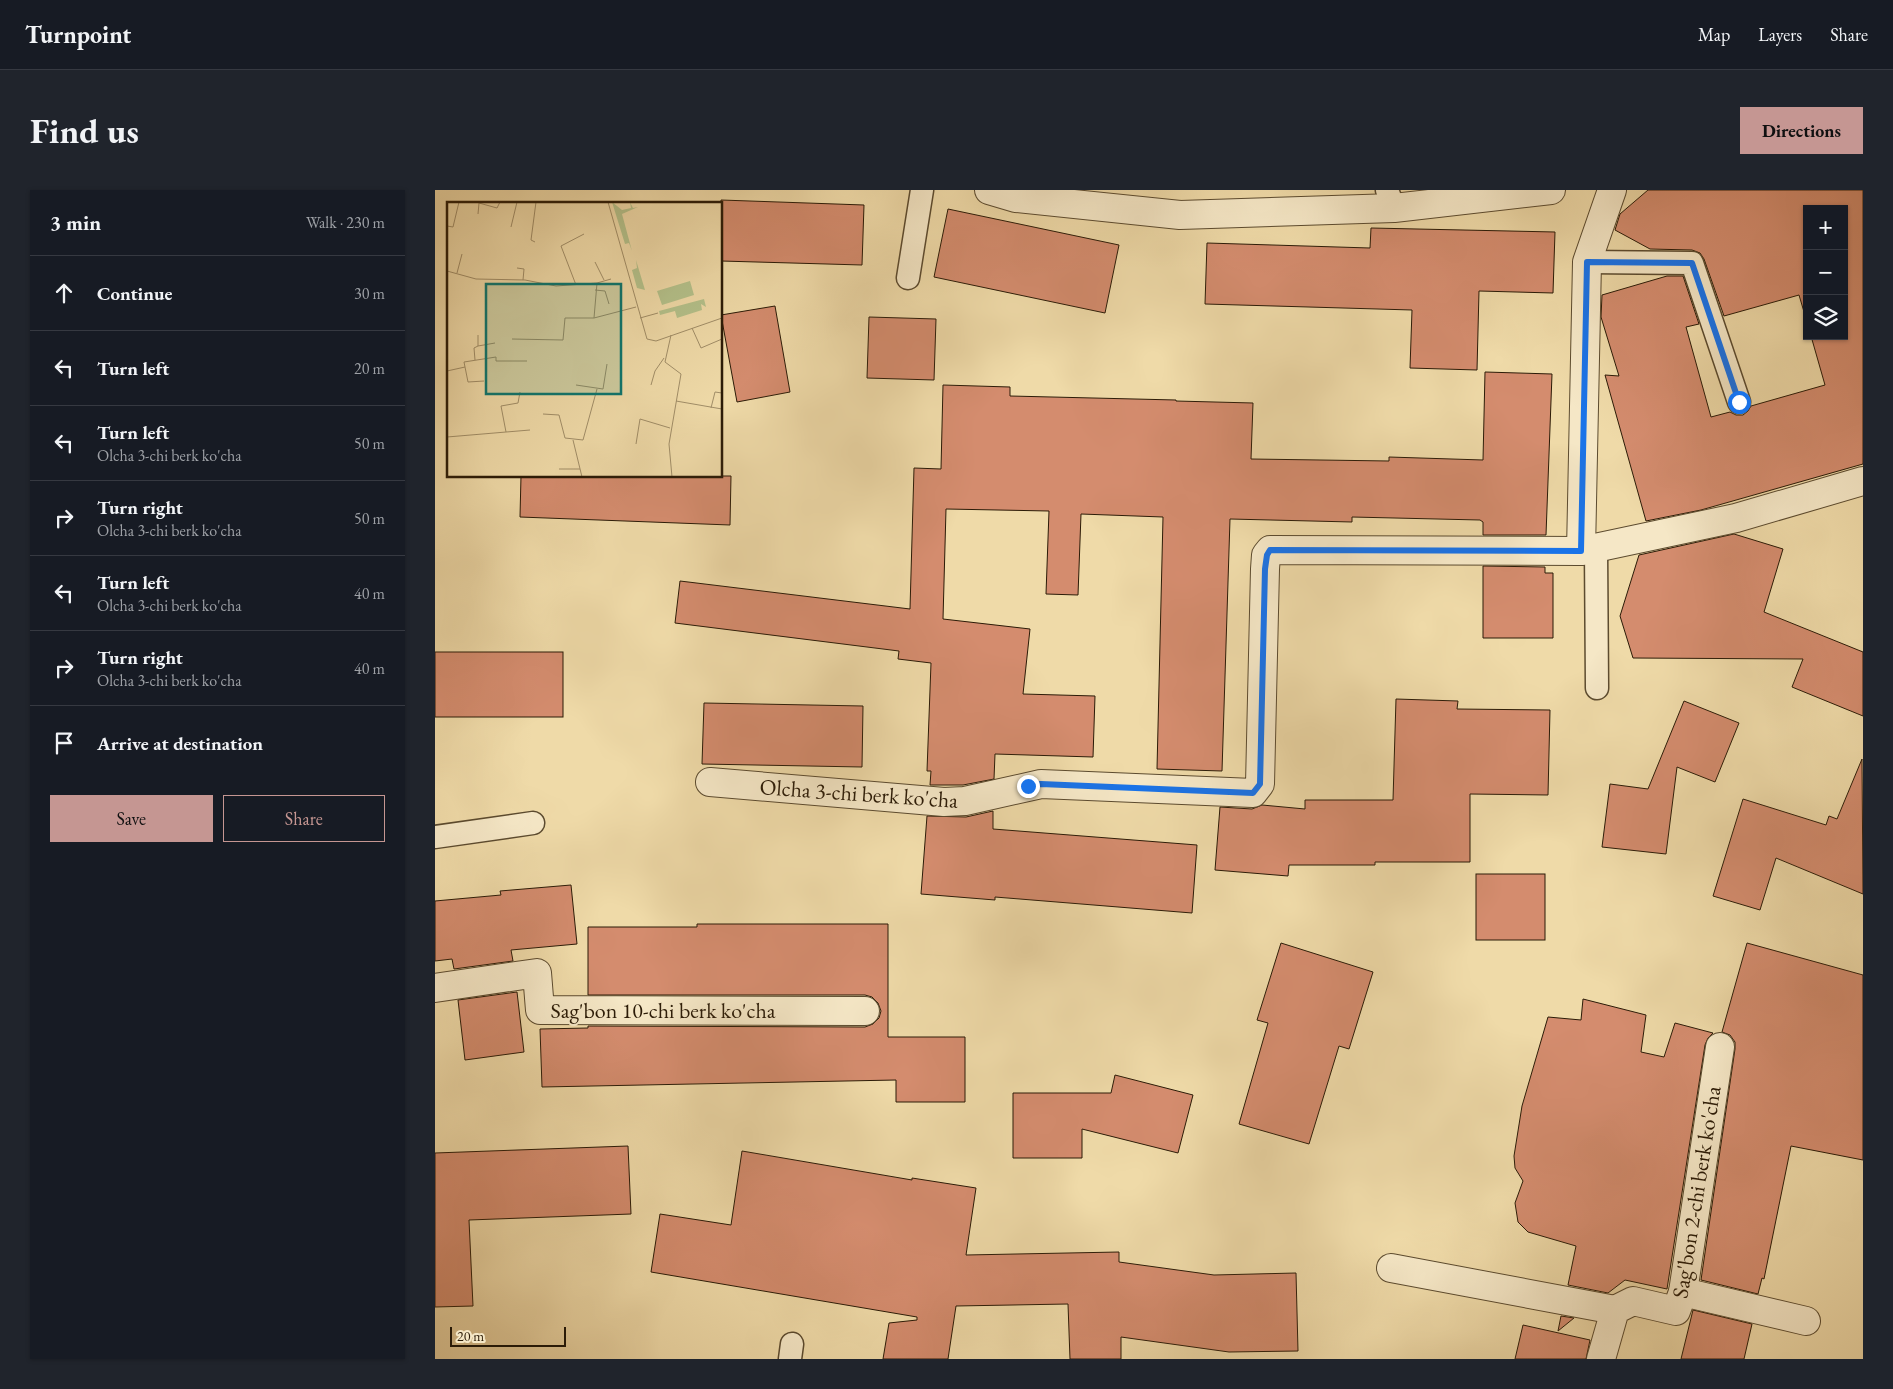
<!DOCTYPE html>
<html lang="en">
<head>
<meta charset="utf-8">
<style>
  body { margin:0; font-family:"EB Garamond",serif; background:#20242c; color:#f1f3f6 }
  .controls { position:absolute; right:15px; top:15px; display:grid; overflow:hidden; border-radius:0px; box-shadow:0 1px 4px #0004 }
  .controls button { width:45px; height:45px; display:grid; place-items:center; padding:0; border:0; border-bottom:1px solid #363941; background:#171b24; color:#f1f3f6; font:25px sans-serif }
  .scale { position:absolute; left:15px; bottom:12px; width:116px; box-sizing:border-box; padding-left:5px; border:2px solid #2b1b07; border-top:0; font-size:14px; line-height:18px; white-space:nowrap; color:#2b1b07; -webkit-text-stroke:4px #f5e7c6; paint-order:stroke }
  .stop { position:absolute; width:15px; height:15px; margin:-11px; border:4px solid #1a73e8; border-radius:50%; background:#fff }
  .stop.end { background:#1a73e8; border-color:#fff; box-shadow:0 1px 5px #0008 }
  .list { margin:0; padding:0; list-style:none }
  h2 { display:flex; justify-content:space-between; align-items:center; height:65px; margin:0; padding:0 20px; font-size:21px }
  h2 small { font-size:16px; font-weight:400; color:#9ea1a6 }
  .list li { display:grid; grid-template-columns:32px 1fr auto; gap:15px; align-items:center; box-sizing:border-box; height:75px; padding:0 20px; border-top:1px solid #363941 }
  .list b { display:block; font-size:19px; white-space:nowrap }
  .list p { margin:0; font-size:16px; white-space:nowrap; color:#9ea1a6 }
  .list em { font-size:16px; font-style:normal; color:#9ea1a6 }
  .actions { display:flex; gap:10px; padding:15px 20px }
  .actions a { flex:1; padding:11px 0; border:1px solid #c59692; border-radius:0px; text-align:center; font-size:18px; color:#c59692 }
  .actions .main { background:#c59692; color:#111 }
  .icon { flex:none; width:28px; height:28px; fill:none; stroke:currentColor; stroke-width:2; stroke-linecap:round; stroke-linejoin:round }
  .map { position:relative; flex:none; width:1428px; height:1169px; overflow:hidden; border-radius:0px }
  header { display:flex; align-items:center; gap:30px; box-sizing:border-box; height:70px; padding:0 25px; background:#171b24; border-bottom:1px solid #363941 }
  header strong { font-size:24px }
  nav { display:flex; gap:28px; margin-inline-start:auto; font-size:18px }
  .intro { display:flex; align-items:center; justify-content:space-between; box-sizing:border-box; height:120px; padding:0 30px }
  h1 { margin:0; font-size:35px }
  .button { padding:12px 22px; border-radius:0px; background:#c59692; color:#111; font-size:18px; font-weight:700 }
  main { display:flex; gap:30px; padding:0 30px }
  aside { flex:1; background:#171b24; border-radius:0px; box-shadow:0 1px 4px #0004 }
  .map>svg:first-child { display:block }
  .building { fill:#d48c6e; stroke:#2b1b07 }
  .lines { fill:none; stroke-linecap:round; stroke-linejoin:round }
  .service-casing { stroke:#5c4b2f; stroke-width:25 }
  .minor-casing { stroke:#5c4b2f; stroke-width:30 }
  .service { stroke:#f5e7c6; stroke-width:22 }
  .minor { stroke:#f5e7c6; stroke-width:28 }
  .route { stroke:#1a73e8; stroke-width:6 }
  .labels { text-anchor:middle; stroke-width:4; stroke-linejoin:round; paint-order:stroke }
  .street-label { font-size:22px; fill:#2b1b07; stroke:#f5e7c6 }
  .inset-road { fill:none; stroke:#a18e68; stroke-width:1 }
  .view { fill:#0f766e; fill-opacity:0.15; stroke:#0f766e; stroke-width:2.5 }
  .inset-edge { fill:none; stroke:#2b1b07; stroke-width:2.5 }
</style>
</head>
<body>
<header>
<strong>Turnpoint</strong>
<nav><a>Map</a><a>Layers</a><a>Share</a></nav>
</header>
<div class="intro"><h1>Find us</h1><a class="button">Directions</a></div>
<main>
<aside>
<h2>3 min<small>Walk · 230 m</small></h2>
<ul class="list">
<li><svg class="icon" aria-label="ahead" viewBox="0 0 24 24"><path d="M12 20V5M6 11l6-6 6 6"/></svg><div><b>Continue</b></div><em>30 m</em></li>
<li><svg class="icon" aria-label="left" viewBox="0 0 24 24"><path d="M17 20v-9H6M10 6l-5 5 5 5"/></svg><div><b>Turn left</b></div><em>20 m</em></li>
<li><svg class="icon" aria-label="left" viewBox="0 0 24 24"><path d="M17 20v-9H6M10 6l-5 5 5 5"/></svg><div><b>Turn left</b><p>Olcha 3-chi berk ko'cha</p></div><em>50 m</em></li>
<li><svg class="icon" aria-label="right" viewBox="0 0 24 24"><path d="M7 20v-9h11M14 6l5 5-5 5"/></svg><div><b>Turn right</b><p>Olcha 3-chi berk ko'cha</p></div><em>50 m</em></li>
<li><svg class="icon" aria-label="left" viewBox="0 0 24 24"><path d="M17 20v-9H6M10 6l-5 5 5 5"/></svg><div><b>Turn left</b><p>Olcha 3-chi berk ko'cha</p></div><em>40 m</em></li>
<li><svg class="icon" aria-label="right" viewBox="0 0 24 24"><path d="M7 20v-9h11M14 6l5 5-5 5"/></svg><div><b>Turn right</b><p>Olcha 3-chi berk ko'cha</p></div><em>40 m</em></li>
<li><svg class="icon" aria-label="arrive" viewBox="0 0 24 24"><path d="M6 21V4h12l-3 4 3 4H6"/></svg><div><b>Arrive at destination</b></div></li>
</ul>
<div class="actions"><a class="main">Save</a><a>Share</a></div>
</aside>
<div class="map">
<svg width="1428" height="1169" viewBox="0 0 1428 1169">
  <rect width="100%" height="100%" fill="#efdaa8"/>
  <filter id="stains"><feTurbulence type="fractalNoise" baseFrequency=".004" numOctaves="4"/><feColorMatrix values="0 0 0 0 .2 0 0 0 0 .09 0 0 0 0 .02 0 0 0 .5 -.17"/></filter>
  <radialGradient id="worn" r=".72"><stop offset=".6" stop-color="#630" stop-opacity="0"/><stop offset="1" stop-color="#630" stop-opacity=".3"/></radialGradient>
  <!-- building -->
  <g class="building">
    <path d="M 1213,0 L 1428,0 L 1428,274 L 1266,320 L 1211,331 L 1170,185 L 1184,186 L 1166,127 L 1167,105 L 1232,86 L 1248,86 L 1264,134 L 1251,137 L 1276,227 L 1295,222 L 1301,225 L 1308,225 L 1313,221 L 1316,216 L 1390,195 L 1376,146 L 1409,146 L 1409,19 L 1372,19 L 1372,132 L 1364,105 L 1289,126 L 1269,69 L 1265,63 L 1257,60 L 1215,59 L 1180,40 L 1185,24 Z"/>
    <path d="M 286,10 L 429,15 L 427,75 L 286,71 Z"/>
    <path d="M 513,19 L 684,55 L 670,123 L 499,87 Z"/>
    <path d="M 936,38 L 1120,42 L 1118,103 L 1044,101 L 1042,180 L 975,178 L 977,120 L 770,114 L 772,53 L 935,58 Z"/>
    <path d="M 340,116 L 355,202 L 302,212 L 286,125 Z"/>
    <path d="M 434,127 L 501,129 L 499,190 L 432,188 Z"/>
    <path d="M 1050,182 L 1117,184 L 1111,345 L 1048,345 L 1048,332 L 1045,330 L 917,327 L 917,332 L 795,329 L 787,581 L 722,579 L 728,327 L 646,324 L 643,405 L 611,404 L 614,321 L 511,319 L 508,429 L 595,439 L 588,504 L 660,506 L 658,567 L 560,564 L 559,589 L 528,595 L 495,595 L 496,581 L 492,581 L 496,473 L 463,469 L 464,461 L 240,433 L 245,391 L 475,419 L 479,278 L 506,279 L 508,195 L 575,197 L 575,206 L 741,210 L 741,211 L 818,213 L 816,269 L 954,271 L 954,267 L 1048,270 Z"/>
    <path d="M 86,286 L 296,286 L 295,335 L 85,327 Z"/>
    <path d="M 1299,344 L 1348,359 L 1329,422 L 1428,462 L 1428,526 L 1357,497 L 1368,469 L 1198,468 L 1185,426 L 1204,365 Z"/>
    <path d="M 1048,376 L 1110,377 L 1110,383 L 1118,383 L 1118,448 L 1048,448 Z"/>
    <rect x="0" y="462" width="128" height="65"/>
    <path d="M 961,509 L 1023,511 L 1022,519 L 1115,520 L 1113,605 L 1035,604 L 1035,672 L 940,672 L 940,675 L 854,675 L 853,686 L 780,680 L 785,617 L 817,619 L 827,615 L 870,619 L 870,610 L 958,610 Z"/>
    <path d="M 1249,511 L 1304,533 L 1280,592 L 1242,577 L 1231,664 L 1167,657 L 1175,594 L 1213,599 Z"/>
    <path d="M 269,513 L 428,516 L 427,577 L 267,574 Z"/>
    <path d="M 1427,569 L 1428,704 L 1341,668 L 1325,720 L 1278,706 L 1308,609 L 1391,635 L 1394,626 L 1402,629 Z"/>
    <path d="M 558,621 L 558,639 L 762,655 L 757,723 L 560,707 L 560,710 L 486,704 L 492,626 L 531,627 Z"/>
    <rect x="1041" y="684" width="69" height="66"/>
    <path d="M 136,695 L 142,754 L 76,760 L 78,771 L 19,779 L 17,769 L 0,771 L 0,711 L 66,705 L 65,701 Z"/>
    <path d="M 262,734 L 453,734 L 453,847 L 530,847 L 530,912 L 461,912 L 461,890 L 107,897 L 105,839 L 153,838 L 153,836 L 430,837 L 438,834 L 444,828 L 446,821 L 443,813 L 437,807 L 430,805 L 153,805 L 153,737 L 262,737 Z"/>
    <path d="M 846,753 L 938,782 L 914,859 L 904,856 L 874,954 L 804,934 L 833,833 L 822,830 Z"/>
    <path d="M 1312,753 L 1428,785 L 1428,970 L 1356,956 L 1329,1089 L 1327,1088 L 1323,1104 L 1266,1090 L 1300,859 L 1300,852 L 1295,845 L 1287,842 Z"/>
    <path d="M 82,802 L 89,862 L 30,870 L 23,810 Z"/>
    <path d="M 1148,809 L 1211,825 L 1206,862 L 1229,867 L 1240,833 L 1278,843 L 1273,848 L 1270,855 L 1232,1099 L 1190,1090 L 1173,1103 L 1133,1095 L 1141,1056 L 1093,1042 L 1083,1032 L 1080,1013 L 1088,991 L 1080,978 L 1079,966 L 1087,916 L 1113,827 L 1146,830 Z"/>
    <path d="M 680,885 L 758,905 L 743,963 L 647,939 L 647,968 L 578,968 L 578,903 L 676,903 Z"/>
    <path d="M 193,956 L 196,1024 L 34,1030 L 38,1116 L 0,1117 L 0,963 Z"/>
    <path d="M 307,961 L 477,990 L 477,988 L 541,998 L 531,1065 L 684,1062 L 684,1072 L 779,1085 L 861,1083 L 863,1161 L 794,1162 L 686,1147 L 686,1169 L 635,1169 L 633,1114 L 521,1116 L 513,1169 L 448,1169 L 454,1133 L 482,1130 L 482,1127 L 216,1082 L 225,1024 L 296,1035 Z"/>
    <path d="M 1258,1120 L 1317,1134 L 1309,1169 L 1246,1169 Z"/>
    <path d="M 1126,1126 L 1139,1128 L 1123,1141 Z"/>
    <path d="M 1088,1135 L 1155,1150 L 1151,1169 L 1080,1169 Z"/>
  </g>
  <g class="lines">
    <defs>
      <g id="service">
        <path d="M 952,0 L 959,18"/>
        <path d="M 1152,72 L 1257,73 L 1304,212"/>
        <path d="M 473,88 L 487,0"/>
        <path d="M 1161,359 L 1162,498"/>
        <path d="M 0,647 L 98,633"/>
        <path d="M 355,1169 L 357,1154"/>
      </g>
      <g id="minor">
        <path d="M 554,0 L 581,8 L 745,25 L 959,18 L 1116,0"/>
        <path d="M 1146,361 L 1152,72 L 1177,0"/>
        <path d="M 275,592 L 509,612 L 530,611 L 606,594 L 818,603 L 825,594 L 830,379 L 831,365 L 835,360 L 1146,361 L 1301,328 L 1428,291"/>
        <path d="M 0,798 L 102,783 L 105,820 L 430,821"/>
        <path d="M 956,1078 L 1180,1120"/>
        <path d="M 1248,1102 L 1371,1131"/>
        <path d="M 1166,1169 L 1180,1120 L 1198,1111 L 1241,1121 L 1248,1102 L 1285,857"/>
      </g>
    </defs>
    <!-- service casing -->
    <use href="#service" class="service-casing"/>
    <!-- minor casing -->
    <use href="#minor" class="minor-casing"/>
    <!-- service -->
    <use href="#service" class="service"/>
    <!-- minor -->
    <use href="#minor" class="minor"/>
  </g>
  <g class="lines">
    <!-- route -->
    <path class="route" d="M 593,596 L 606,594 L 818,603 L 825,594 L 830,379 L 832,365 L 835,360 L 1146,361 L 1152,72 L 1257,73 L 1304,212"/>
  </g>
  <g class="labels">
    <!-- street labels -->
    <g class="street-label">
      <text transform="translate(424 603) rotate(4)" y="8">Olcha 3-chi berk ko'cha</text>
      <text x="228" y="828">Sag'bon 10-chi berk ko'cha</text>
      <text transform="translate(1261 1002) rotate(-81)" y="8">Sag'bon 2-chi berk ko'cha</text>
    </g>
  </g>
  <!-- overview -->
  <g transform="translate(12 12)">
    <rect width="275" height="275" fill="#efdaa8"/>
    <path d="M 165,0 L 175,8 L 184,6 L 183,0 L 186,6 L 191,5 L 175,12 L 185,49 L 182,41 L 178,42 ZM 189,58 L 198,88 L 190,86 L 185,68 L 190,66 ZM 243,79 L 247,93 L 215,103 L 210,89 ZM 257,97 L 259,105 L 254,102 L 255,108 L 230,116 L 228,109 L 213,113 L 212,109 Z" fill="#b4c18b"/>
    <path class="inset-road" d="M 161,0 L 200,137 L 209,139 L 275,116M 31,12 L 32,1 L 50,6 L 53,0M 0,24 L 6,25 L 12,0M 64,25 L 70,0M 88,40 L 84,38 L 89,0M 148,60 L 157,78M 70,66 L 77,67 L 76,78M 0,69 L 29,77 L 78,78 L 109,84 L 150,81 L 164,77M 10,71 L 15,52M 129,83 L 114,44 L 137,32M 148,88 L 158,89 L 162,102M 147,116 L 150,81M 193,116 L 211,111M 245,126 L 254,146 L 275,137M 224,133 L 218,160 L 234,172 L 222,242 L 225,275M 65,137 L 116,138 L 118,116 L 147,116 L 189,105M 31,144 L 48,141M 28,158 L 27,146 L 31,144 L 31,133M 0,169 L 18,165M 37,179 L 21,180 L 17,160 L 49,155 L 49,159 L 80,159M 129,183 L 156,187 L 160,162M 204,183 L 208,169 L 217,156M 229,199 L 275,207M 264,206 L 268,190 L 275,191M 96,212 L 112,213 L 118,236 L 136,238 L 150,187M 59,230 L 54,204 L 71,201 L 73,190M 0,235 L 83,228M 126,238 L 135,275M 189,242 L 193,217 L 223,226M 112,267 L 133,267"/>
    <path class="view" d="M 39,82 L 174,82 L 174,192 L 39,192 Z"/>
    <rect width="275" height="275" class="inset-edge"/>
  </g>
  <rect width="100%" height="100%" filter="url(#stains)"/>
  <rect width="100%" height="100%" fill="url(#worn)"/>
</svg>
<div class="controls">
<button>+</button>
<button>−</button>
<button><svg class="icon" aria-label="layers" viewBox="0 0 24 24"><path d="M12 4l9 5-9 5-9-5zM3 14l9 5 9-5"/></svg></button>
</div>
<div class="scale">20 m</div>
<div class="stop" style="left:1304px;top:212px"></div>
<div class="stop end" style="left:593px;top:596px"></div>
</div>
</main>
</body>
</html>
